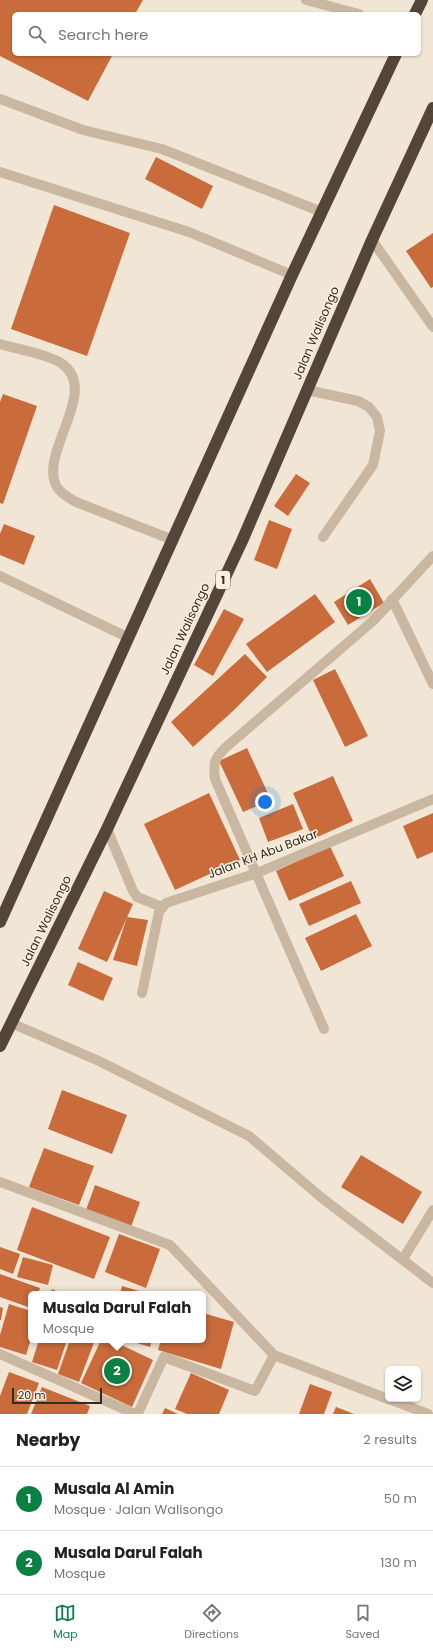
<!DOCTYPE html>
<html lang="en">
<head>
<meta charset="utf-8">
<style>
  body { margin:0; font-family:Poppins,sans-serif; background:#f2f2f2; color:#222 }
  .controls { position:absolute; right:12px; bottom:12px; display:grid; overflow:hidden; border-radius:6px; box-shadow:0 1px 3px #0004 }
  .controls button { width:36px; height:36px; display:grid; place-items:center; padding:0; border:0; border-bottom:1px solid #e0e0e0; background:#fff; color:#222; font:20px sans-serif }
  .scale { position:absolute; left:12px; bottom:10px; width:90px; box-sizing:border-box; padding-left:4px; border:2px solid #332a24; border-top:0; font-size:11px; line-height:14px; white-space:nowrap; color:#332a24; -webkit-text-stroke:3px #f9f0e1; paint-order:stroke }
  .you { position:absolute; left:265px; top:802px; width:14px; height:14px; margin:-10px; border:3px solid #fff; border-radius:50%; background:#1a73e8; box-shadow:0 0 0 6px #1a73e833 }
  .badge { display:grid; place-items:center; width:26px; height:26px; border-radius:50%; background:#0b8043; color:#fff; font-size:13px; font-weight:700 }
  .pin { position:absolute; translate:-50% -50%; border:2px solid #fff; box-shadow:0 1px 4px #0006 }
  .popup { position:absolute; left:28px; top:1291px; width:178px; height:52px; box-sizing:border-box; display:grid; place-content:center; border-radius:6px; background:#fff; filter:drop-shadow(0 1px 3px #0005); font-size:13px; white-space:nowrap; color:#767676 }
  .popup b { font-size:15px; color:#222 }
  .popup::after { content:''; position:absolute; left:50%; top:100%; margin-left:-8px; border:8px solid transparent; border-top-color:#fff }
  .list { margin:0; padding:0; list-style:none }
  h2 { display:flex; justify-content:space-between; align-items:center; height:52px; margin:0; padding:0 16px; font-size:17px }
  h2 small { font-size:13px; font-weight:400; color:#767676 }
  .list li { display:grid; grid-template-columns:26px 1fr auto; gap:12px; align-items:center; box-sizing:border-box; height:64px; padding:0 16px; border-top:1px solid #e0e0e0 }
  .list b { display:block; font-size:15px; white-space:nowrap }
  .list p { margin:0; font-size:13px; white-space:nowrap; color:#767676 }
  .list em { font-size:13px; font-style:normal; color:#767676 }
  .icon { flex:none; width:22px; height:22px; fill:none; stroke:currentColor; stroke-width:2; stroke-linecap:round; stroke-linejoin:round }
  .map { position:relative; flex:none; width:433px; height:1414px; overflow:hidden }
  .search { position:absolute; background:#fff; box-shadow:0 1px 3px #0004; left:12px; right:12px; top:12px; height:44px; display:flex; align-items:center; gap:10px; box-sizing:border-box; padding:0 14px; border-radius:6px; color:#767676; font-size:15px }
  .sheet { height:180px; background:#fff }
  nav { display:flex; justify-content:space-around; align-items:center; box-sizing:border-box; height:56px; border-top:1px solid #e0e0e0; background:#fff; font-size:11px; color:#767676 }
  nav a { display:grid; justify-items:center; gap:2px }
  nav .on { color:#0b8043 }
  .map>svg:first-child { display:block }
  .building { fill:#c96b3b }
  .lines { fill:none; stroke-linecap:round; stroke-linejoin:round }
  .lane { stroke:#c9b7a1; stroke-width:10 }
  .street { stroke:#c9b7a1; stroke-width:10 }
  .highway { stroke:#54453b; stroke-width:12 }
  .labels { text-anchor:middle; stroke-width:3; stroke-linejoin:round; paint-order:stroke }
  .shield { fill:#f9f0e1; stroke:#6e655d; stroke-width:1 }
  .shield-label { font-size:11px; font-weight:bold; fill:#332a24 }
  .street-label { font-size:12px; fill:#332a24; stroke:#f9f0e1 }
</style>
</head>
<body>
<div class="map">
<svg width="433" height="1414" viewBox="0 0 433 1414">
  <rect width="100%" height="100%" fill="#f1e6d5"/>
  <!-- building -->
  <g class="building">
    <path d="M 0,0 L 143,0 L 135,14 L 14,14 L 14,54 L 113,54 L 88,101 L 0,56 Z"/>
    <path d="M 156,157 L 213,186 L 202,209 L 145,179 Z"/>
    <path d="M 54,205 L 130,233 L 87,356 L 11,329 Z"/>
    <path d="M 433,233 L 433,287 L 431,288 L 406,251 Z"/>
    <path d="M 3,394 L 37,406 L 3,504 L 0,503 L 0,402 Z"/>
    <path d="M 296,474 L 310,483 L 288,516 L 274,506 Z"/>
    <path d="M 269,520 L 292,529 L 277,569 L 254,560 Z"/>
    <path d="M 4,524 L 35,536 L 24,565 L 0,555 L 0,534 Z"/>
    <path d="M 370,579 L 384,603 L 348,625 L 334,602 Z"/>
    <path d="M 315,594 L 335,622 L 267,672 L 246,644 Z"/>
    <path d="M 224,609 L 244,619 L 213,676 L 194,665 Z"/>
    <path d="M 245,654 L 267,677 L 233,711 L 193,747 L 171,722 Z"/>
    <path d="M 335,669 L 368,736 L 345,747 L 313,680 Z"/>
    <path d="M 247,748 L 271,800 L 243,812 L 219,761 Z"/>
    <path d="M 333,776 L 353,821 L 313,839 L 293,793 Z"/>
    <path d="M 209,793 L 240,860 L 175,890 L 144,824 Z"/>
    <path d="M 293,804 L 303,829 L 268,842 L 259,818 Z"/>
    <path d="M 433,813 L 433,852 L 417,859 L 403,826 Z"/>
    <path d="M 330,846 L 344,876 L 289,901 L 276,871 Z"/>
    <path d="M 351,881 L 361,903 L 309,926 L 299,904 Z"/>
    <path d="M 104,891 L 133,904 L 107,962 L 78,949 Z"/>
    <path d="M 356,914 L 372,946 L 321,971 L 305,938 Z"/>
    <path d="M 127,917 L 148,920 L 137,966 L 113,960 Z"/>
    <path d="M 78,962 L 113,978 L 103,1001 L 68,985 Z"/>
    <path d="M 62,1090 L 127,1115 L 112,1154 L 48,1129 Z"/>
    <path d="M 44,1148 L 94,1166 L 79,1205 L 29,1187 Z"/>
    <path d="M 361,1155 L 422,1192 L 403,1224 L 341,1187 Z"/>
    <path d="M 95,1185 L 140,1202 L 131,1227 L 86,1210 Z"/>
    <path d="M 32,1207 L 110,1237 L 94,1279 L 17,1250 Z"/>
    <path d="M 119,1234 L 160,1249 L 146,1288 L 105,1272 Z"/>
    <path d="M 0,1247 L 20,1254 L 13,1274 L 0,1269 Z"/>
    <path d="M 23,1257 L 53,1265 L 48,1285 L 17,1277 Z"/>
    <path d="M 0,1274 L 40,1288 L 38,1294 L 31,1294 L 31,1308 L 0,1297 Z"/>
    <path d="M 122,1286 L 149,1294 L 120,1294 Z"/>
    <path d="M 52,1289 L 62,1294 L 50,1294 Z"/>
    <path d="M 9,1304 L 31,1311 L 31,1339 L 26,1355 L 0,1347 L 0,1335 Z"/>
    <path d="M 0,1307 L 3,1308 L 1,1320 L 0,1320 Z"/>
    <path d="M 203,1313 L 234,1322 L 221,1369 L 158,1350 L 161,1340 L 203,1340 Z"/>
    <path d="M 39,1340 L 67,1340 L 57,1370 L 32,1362 Z"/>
    <path d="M 70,1340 L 95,1340 L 79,1382 L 58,1374 Z"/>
    <path d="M 101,1340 L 111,1340 L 153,1360 L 132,1407 L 81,1383 Z"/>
    <path d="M 127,1340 L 152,1340 L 150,1347 Z"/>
    <path d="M 9,1372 L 39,1383 L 27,1414 L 0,1414 L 0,1396 Z"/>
    <path d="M 191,1373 L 229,1390 L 219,1414 L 187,1414 L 175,1409 Z"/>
    <path d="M 310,1384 L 332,1392 L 324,1414 L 299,1414 Z"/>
    <path d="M 42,1387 L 90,1406 L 87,1414 L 31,1414 Z"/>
    <path d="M 336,1407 L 354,1414 L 333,1414 Z"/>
    <path d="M 165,1408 L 178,1414 L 162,1414 Z"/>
  </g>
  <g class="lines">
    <!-- lane -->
    <g class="lane">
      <path d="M 306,0 L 359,14"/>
      <path d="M 0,99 L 83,130 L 162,149 L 322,212"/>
      <path d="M 0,172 L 189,232 L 292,275"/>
      <path d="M 0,344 C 17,349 47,354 61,363 C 102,390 37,454 57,487 C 61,494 69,498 76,502 L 173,540"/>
      <path d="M 307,390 L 358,401 L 369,407 L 377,417 L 380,431 L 373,465 L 323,537"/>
      <path d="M 0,576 L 129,638"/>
      <path d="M 11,1023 L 99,1061 L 249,1136 L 322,1198 L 433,1283"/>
      <path d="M 403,1259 L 433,1210"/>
    </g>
    <!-- street -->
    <g class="street">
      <path d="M 372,240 L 433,327"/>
      <path d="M 392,599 L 433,684"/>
      <path d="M 107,829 L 133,891 L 137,897 L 162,907"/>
      <path d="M 142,993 L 159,912 L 166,903 L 257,873 L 433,799"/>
      <path d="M 324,1029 L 215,779 C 213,764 214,759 225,748 L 373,621 L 433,556"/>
      <path d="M 0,1182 L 170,1245 L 274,1355 L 388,1399"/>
      <path d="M 0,1354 L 135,1414 L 139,1411 L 164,1357 L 255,1391 L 274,1355"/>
      <path d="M 389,1399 L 428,1414"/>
    </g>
    <!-- highway -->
    <g class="highway">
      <path d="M 415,14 L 422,0"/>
      <path d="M 0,922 L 292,275 L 396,54"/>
      <path d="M 0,1046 L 107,829 L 242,541 L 372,240 L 433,108"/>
    </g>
  </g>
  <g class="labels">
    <!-- shield labels -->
    <rect class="shield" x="216" y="571" width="14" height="18" rx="3"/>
    <g class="shield-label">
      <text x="223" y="584">1</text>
    </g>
    <!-- street labels -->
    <g class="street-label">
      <text transform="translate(316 333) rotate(-67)" y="4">Jalan Walisongo</text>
      <text transform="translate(185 629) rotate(-65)" y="4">Jalan Walisongo</text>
      <text transform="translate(263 854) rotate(-21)" y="4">Jalan KH Abu Bakar</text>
      <text transform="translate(46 921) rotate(-64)" y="4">Jalan Walisongo</text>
    </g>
  </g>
</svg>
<div class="controls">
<button><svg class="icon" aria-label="layers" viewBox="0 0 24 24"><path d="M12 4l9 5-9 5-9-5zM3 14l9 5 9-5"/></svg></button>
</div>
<div class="scale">20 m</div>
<div class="you"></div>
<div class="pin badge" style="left:359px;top:602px">1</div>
<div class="pin badge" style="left:117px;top:1371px">2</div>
<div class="popup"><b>Musala Darul Falah</b>Mosque</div>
<div class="search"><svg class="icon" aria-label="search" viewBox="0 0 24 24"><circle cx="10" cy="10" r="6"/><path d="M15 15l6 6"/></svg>Search here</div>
</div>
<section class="sheet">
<h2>Nearby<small>2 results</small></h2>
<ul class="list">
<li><span class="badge">1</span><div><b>Musala Al Amin</b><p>Mosque · Jalan Walisongo</p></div><em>50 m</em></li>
<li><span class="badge">2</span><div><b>Musala Darul Falah</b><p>Mosque</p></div><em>130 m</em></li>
</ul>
</section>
<nav>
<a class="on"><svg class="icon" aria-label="map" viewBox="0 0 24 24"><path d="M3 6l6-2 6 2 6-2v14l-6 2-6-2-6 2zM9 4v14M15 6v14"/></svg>Map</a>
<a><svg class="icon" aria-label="directions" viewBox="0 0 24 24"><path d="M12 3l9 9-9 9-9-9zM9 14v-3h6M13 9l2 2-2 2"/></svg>Directions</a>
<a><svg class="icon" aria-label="saved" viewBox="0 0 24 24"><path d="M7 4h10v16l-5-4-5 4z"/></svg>Saved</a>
</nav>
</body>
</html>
